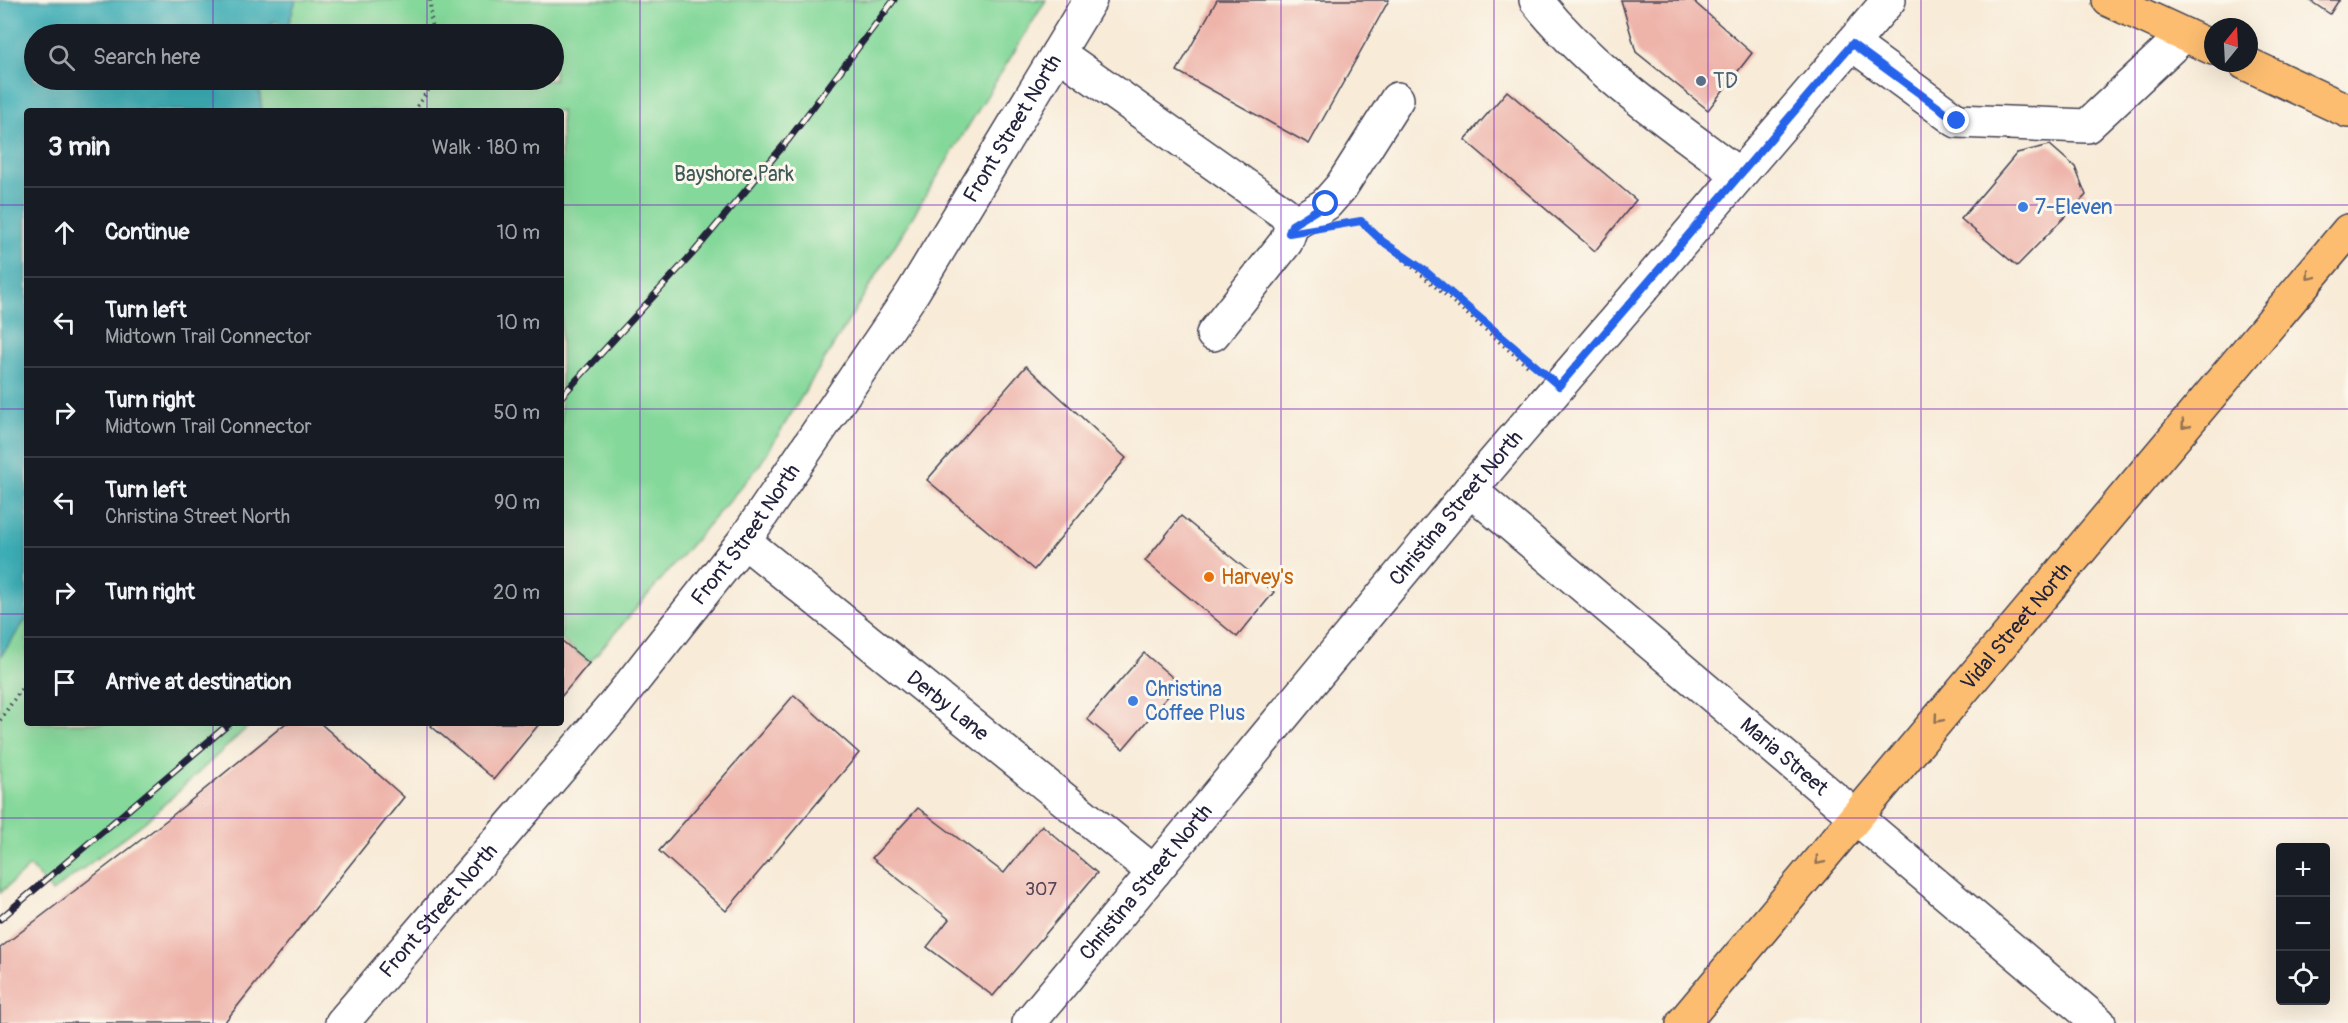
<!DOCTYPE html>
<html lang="en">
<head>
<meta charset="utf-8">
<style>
  body { margin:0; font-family:Pangolin,sans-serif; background:#242831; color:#f1f3f6 }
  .controls { position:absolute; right:18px; bottom:18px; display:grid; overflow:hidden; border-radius:6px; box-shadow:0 6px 24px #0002 }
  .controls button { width:54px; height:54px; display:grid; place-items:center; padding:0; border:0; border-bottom:2px solid #363941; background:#171b24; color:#f1f3f6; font:30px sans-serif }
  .compass { position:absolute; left:2204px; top:18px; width:54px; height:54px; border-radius:50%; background:#171b24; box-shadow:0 6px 24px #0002; rotate:18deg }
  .stop { position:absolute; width:18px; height:18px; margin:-14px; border:4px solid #2563eb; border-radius:50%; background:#fff }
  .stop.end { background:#2563eb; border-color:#fff; box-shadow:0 2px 6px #0008 }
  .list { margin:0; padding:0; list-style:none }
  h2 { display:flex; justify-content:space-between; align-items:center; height:78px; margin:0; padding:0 24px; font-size:26px }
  h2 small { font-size:20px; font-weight:400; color:#9ea1a6 }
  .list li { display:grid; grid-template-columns:39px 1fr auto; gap:18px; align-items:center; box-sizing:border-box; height:90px; padding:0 24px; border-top:2px solid #363941 }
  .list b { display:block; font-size:22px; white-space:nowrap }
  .list p { margin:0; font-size:20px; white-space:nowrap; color:#9ea1a6 }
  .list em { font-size:20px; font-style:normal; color:#9ea1a6 }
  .icon { flex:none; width:33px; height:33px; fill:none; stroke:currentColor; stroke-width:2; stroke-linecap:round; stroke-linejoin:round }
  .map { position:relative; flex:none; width:2348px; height:1023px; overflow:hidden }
  .search { position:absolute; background:#171b24; box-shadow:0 6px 24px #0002; left:24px; top:24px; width:540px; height:66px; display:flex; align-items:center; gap:15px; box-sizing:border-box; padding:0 21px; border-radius:33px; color:#9ea1a6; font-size:22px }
  .panel { position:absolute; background:#171b24; box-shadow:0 6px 24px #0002; left:24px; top:108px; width:540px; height:618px; border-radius:6px }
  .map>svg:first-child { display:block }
  .green { fill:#84d89a; stroke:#537d6a; stroke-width:1.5 }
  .water { fill:#3daeb6; stroke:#306878; stroke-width:1.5 }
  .building { fill:#eeb4aa }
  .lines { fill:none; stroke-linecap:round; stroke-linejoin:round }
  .minor-casing { stroke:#424053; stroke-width:36 }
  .major-casing { stroke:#424053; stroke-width:36 }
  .path { stroke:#424053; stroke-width:4; stroke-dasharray:1.5 4.5; stroke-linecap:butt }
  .minor { stroke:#fff; stroke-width:33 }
  .major { stroke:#fcbd6f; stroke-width:33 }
  .rail-casing { stroke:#22223b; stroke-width:7 }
  .rail { stroke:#fbf7ec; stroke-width:4.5; stroke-dasharray:14; stroke-linecap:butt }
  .oneway { stroke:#8f7055 }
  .route { stroke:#2563eb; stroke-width:8 }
  .grid { fill:none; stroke:#7b2cbf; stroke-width:1.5; stroke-opacity:0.55 }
  .service-dot { fill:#5c6f8a; stroke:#fbf7ec; stroke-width:2 }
  .shop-dot { fill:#3f7fe0; stroke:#fbf7ec; stroke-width:2 }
  .food-dot { fill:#e8710a; stroke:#fbf7ec; stroke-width:2 }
  .labels { text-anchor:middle; stroke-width:6; stroke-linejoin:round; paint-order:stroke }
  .number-label { font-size:18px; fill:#554657 }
  .service-label { font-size:21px; fill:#4e5e75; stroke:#fbf7ec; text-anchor:start }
  .street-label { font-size:21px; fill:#22223b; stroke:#fbf7ec }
  .park-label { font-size:21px; fill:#3f5958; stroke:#fbf7ec }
  .shop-label { font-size:21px; fill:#366cbe; stroke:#fbf7ec; text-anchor:start }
  .food-label { font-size:21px; fill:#c56008; stroke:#fbf7ec; text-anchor:start }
</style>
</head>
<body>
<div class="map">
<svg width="2348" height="1023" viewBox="0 0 2348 1023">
  <rect width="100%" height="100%" fill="#fbf7ec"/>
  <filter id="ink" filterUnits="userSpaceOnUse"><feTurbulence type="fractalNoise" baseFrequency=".0167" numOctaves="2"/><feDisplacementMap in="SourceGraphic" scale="12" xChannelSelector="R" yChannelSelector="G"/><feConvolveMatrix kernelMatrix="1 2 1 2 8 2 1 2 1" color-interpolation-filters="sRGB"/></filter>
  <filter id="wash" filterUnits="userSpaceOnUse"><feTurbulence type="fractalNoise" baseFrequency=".008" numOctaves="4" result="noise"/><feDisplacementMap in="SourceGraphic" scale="24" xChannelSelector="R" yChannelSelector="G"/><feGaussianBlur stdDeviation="1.35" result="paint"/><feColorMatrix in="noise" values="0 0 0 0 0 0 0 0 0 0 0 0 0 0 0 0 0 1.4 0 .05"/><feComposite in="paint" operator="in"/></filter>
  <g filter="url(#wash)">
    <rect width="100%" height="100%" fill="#f8ebd8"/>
    <!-- green -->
    <g class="green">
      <path d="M 296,0 L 1046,0 L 759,466 L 589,663 L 561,640 L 561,111 L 262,111 L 258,80 L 554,80 L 554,34 L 263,34 L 274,21 L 288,25 Z"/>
      <path d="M 27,618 L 27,723 L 252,723 L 146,821 L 52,892 L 30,866 L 0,893 L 0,657 Z"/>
    </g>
    <!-- water -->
    <path class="water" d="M 0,0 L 296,0 L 288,25 L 274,21 L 262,29 L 258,34 L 34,34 L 34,80 L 258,80 L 262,111 L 27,111 L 27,618 L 0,657 Z"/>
    <g id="blocks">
      <!-- building -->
      <g class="building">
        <path d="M 1217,0 L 1389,0 L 1309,144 L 1177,71 Z"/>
        <path d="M 1621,0 L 1692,0 L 1752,53 L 1708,110 L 1636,52 Z"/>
        <path d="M 2309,0 L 2339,0 L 2330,14 Z"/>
        <path d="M 1507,91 L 1636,200 L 1595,251 L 1465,140 Z"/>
        <path d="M 2050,145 L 2075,167 L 2086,195 L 2017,266 L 1961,219 L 2017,153 Z"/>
        <path d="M 1026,366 L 1126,458 L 1034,570 L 927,480 Z"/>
        <path d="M 1181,516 L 1274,592 L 1237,637 L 1145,561 Z"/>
        <path d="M 561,640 L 589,663 L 561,697 Z"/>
        <path d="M 1144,653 L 1179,683 L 1123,749 L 1087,719 Z"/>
        <path d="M 794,695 L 859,753 L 726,911 L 659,851 Z"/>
        <path d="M 286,723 L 320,723 L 404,797 L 224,1023 L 0,1023 L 0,948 L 168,819 Z"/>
        <path d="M 434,723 L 540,723 L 494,779 L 431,726 Z"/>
        <path d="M 918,808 L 1004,873 L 1042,825 L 1097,873 L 993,996 L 927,947 L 949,919 L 872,858 Z"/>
      </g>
    </g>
  </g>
  <g filter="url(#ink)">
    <use href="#blocks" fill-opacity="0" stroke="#424053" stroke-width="1.5"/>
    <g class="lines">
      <defs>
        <g id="minor">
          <path d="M 1536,0 C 1592,71 1668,121 1739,175"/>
          <path d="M 1852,44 L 1957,121 L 2087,126 L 2184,35"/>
          <path d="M 1058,53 L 1284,213 L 1292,225 L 1286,242 L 1213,334"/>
          <path d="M 1292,225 L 1326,204 L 1341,187 L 1397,99"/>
          <path id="s1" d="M 1470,490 L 2099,1023"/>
          <path id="s2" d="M 744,541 L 1154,872"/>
          <path id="s3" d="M 342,1023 L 615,704 L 744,541 L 913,292 L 1090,0"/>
          <path id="s4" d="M 1029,1023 L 1470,490 L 1889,0"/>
        </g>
        <g id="major">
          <path d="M 2109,0 L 2213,48"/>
          <path d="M 2245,63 L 2348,111"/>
          <path id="s5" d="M 1683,1023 L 2348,231"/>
        </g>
      </defs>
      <!-- minor casing -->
      <use href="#minor" class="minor-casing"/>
      <!-- major casing -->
      <use href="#major" class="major-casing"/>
      <!-- path -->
      <g class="path">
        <path d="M 430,0 L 432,34"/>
        <path d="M 414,111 L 435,80"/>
        <path d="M 1358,220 L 1530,368"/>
        <path d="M 1408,259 L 1533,364"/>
        <path d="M 0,720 L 27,681"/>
      </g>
      <!-- minor -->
      <use href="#minor" class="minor"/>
      <!-- major -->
      <use href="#major" class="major"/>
      <defs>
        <g id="rail">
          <path d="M 561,397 L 695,251 L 789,139 L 894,0"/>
          <path d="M 0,919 L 230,723"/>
        </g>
      </defs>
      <!-- rail casing -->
      <use href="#rail" class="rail-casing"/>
      <!-- rail -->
      <use href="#rail" class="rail"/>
    </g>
    <!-- one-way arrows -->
    <defs><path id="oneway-chevron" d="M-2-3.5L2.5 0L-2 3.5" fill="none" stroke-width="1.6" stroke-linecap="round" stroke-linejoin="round" transform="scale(1.5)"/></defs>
    <g class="oneway">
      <use href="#oneway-chevron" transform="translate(2310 276) rotate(130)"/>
      <use href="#oneway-chevron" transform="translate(2185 425) rotate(130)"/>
      <use href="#oneway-chevron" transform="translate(1938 719) rotate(130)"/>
      <use href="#oneway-chevron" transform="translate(1819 861) rotate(130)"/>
    </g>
  </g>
  <g class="lines" filter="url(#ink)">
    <!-- route -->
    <path class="route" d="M 1326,204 L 1292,225 L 1289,233 L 1361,221 L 1382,241 L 1424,270 L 1559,386 L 1852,44 L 1957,121"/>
  </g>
  <!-- grid -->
  <path class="grid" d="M 213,0 L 213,34M 427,0 L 427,34M 640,0 L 640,1023M 854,0 L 854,1023M 1067,0 L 1067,1023M 1281,0 L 1281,1023M 1494,0 L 1494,1023M 1708,0 L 1708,1023M 1921,0 L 1921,1023M 2135,0 L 2135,1023M 213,80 L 213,111M 427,80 L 427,111M 0,205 L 27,205M 561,205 L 2348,205M 0,409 L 27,409M 561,409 L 2348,409M 0,614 L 27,614M 561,614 L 2348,614M 213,723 L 213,1023M 427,723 L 427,1023M 0,818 L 2348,818"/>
  <!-- markers -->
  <circle class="service-dot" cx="1701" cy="81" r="6"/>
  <g class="shop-dot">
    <circle cx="2023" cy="207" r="6"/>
    <circle cx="1133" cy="701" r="6"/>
  </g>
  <circle class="food-dot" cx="1209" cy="577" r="6"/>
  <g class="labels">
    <!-- number labels -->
    <g class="number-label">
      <text x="1041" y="895">307</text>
    </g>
    <!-- service labels -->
    <g class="service-label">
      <text x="1713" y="88">TD</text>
    </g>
    <!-- street labels -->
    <g class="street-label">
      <text dy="7" stroke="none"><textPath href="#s3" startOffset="1120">Front Street North</textPath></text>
      <text dy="7" stroke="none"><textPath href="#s4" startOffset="669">Christina Street North</textPath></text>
      <text dy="7" stroke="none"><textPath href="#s3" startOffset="634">Front Street North</textPath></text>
      <text dy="7" stroke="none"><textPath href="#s5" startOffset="518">Vidal Street North</textPath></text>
      <text dy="7" stroke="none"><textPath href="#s2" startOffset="262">Derby Lane</textPath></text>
      <text dy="7" stroke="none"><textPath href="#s1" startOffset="412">Maria Street</textPath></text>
      <text dy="7" stroke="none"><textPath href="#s4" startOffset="183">Christina Street North</textPath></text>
      <text dy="7" stroke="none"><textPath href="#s3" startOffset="148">Front Street North</textPath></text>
    </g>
    <!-- park labels -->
    <g class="park-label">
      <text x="734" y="181">Bayshore Park</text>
    </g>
    <!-- shop labels -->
    <g class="shop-label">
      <text x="2035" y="214">7-Eleven</text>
      <text x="1145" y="696">Christina<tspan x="1145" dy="24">Coffee Plus</tspan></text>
    </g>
    <!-- food labels -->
    <g class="food-label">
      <text x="1221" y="584">Harvey's</text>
    </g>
  </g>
</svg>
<div class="controls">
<button>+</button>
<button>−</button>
<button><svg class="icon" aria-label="locate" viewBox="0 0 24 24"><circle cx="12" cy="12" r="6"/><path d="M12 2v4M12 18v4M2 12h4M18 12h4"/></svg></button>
</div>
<svg class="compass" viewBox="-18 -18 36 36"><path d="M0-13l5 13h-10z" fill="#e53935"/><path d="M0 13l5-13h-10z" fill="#9ea1a6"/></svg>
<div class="stop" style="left:1326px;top:204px"></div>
<div class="stop end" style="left:1957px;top:121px"></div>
<div class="search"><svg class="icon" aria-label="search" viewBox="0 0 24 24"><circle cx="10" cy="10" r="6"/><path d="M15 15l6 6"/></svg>Search here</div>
<section class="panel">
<h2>3 min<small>Walk · 180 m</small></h2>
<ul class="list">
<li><svg class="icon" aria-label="ahead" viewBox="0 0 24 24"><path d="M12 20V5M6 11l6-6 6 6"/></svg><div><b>Continue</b></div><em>10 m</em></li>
<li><svg class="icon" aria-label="left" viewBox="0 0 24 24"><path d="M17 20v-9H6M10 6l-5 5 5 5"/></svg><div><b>Turn left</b><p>Midtown Trail Connector</p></div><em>10 m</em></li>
<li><svg class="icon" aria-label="right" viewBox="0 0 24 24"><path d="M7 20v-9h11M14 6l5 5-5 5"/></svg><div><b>Turn right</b><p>Midtown Trail Connector</p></div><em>50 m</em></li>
<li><svg class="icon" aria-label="left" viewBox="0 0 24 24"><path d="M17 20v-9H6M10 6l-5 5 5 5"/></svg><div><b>Turn left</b><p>Christina Street North</p></div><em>90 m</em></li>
<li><svg class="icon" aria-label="right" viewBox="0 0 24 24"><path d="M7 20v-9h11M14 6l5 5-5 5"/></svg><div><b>Turn right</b></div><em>20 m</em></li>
<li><svg class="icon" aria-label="arrive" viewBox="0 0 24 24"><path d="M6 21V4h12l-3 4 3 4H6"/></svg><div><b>Arrive at destination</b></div></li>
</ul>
</section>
</div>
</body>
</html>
